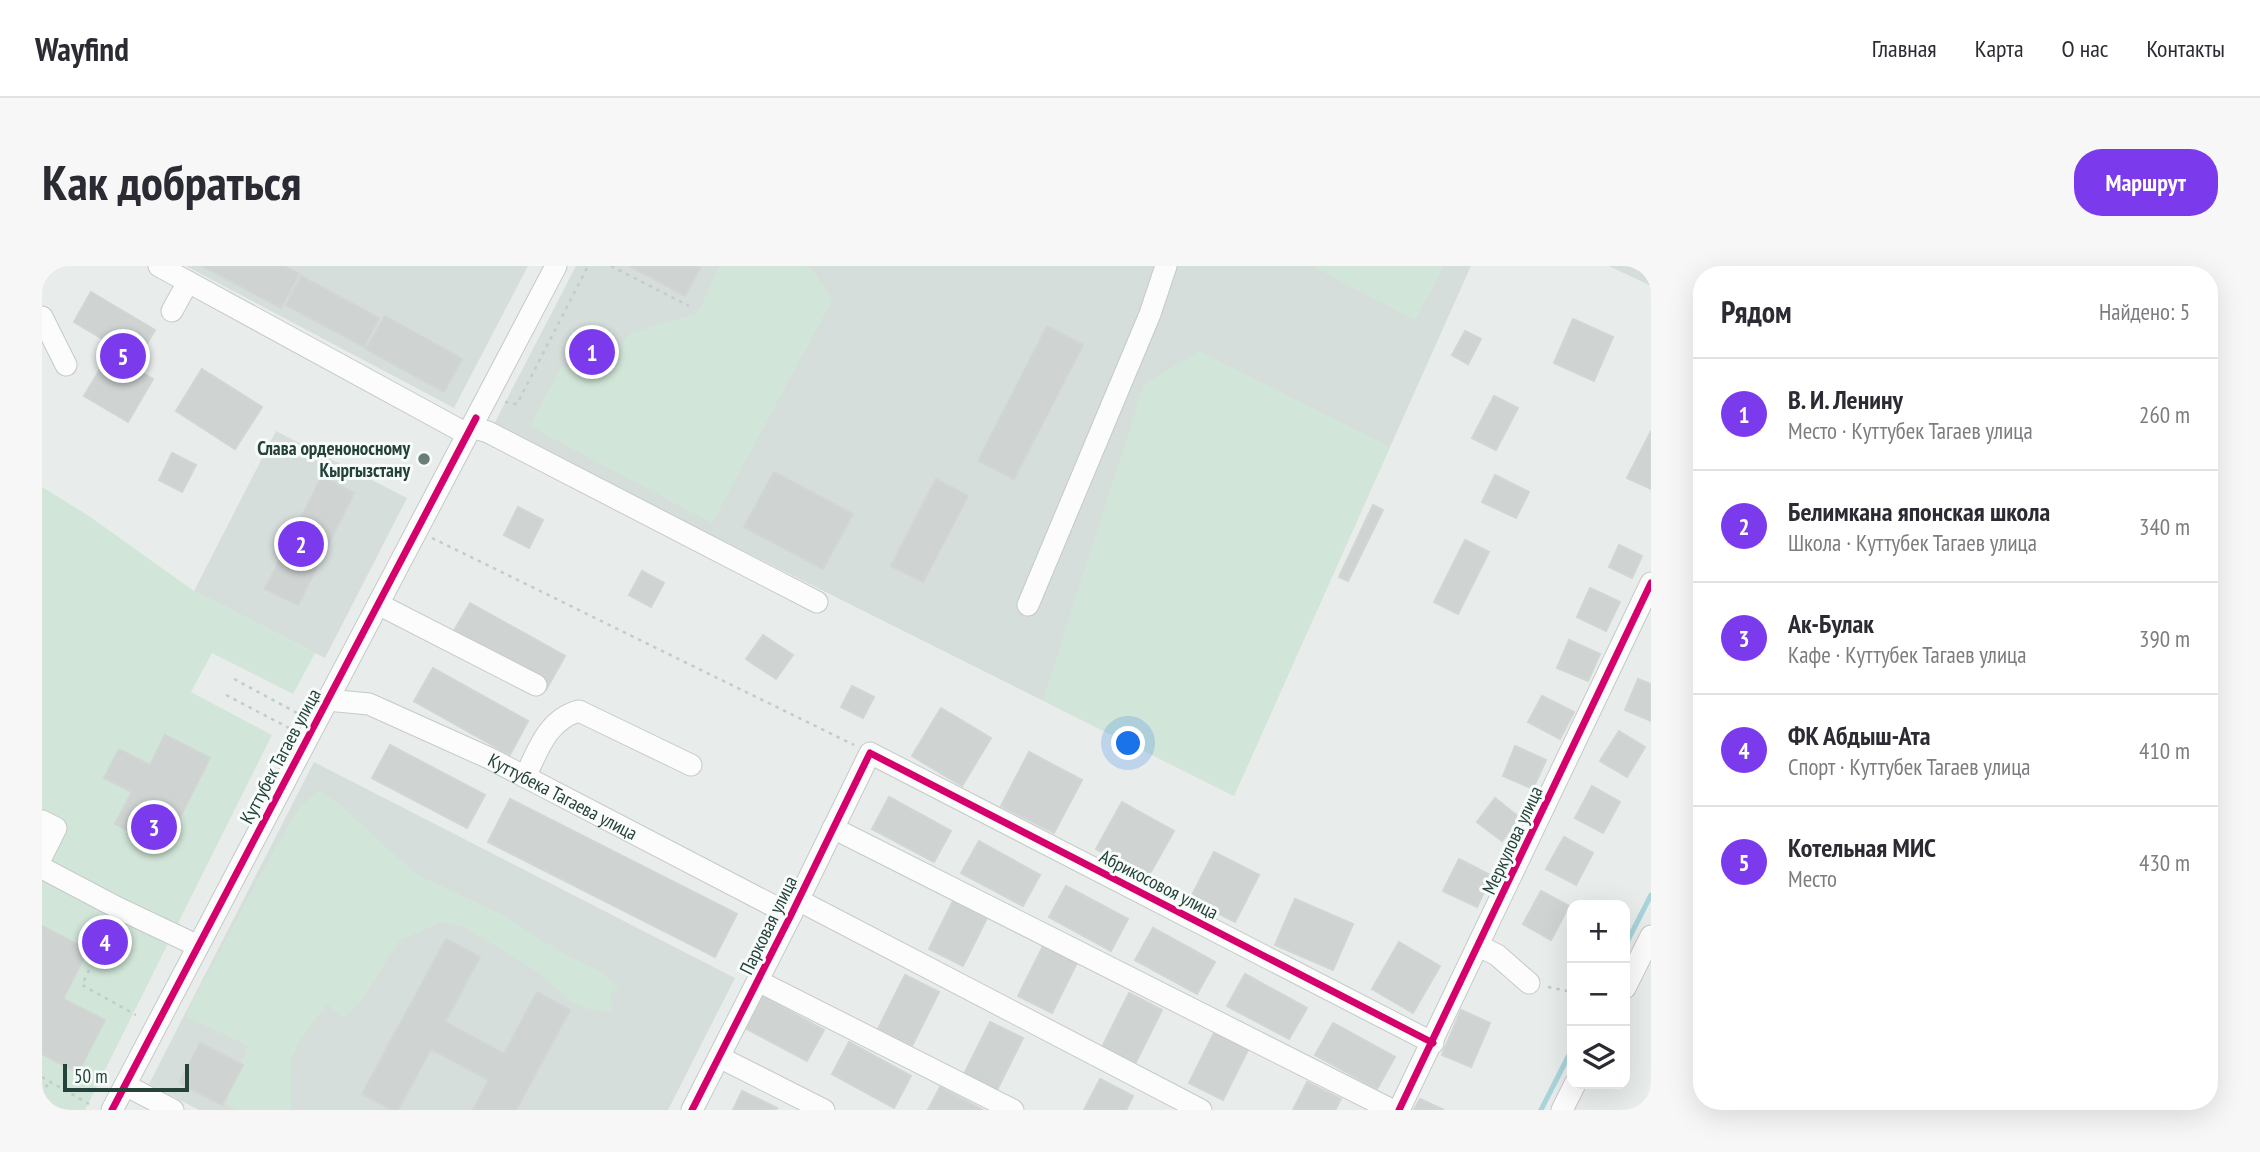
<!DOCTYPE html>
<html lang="ru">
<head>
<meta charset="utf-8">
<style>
  body { margin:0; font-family:"PT Sans Narrow",sans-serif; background:#f7f7f7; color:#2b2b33 }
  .controls { position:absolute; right:21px; bottom:21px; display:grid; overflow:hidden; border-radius:14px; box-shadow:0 7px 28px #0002 }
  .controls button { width:63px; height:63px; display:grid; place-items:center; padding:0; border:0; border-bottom:2px solid #e1e1e2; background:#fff; color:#2b2b33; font:35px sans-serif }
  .scale { position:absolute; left:21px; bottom:18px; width:126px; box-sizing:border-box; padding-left:7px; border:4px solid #24423a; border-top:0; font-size:19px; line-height:24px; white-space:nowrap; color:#24423a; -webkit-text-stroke:5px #f7fbf9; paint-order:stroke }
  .you { position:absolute; left:1087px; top:478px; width:24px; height:24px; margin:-18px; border:5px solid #fff; border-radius:50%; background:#1a73e8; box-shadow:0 0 0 10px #1a73e833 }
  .badge { display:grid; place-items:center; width:46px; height:46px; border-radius:50%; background:#7c3aed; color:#fff; font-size:23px; font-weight:700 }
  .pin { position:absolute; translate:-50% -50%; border:4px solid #fff; box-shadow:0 2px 7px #0006 }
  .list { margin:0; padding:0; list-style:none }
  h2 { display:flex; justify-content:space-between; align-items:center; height:91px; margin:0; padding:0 28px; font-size:30px }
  h2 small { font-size:23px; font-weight:400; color:#7c7c81 }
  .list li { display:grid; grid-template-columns:46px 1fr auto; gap:21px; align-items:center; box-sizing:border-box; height:112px; padding:0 28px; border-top:2px solid #e1e1e2 }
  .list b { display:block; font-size:26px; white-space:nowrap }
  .list p { margin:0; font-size:23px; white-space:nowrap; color:#7c7c81 }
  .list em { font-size:23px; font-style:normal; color:#7c7c81 }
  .icon { flex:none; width:38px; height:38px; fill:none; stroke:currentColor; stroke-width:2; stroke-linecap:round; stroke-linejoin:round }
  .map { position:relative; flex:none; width:1609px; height:844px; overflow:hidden; border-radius:28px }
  header { display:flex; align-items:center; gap:42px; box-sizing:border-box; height:98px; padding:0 35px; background:#fff; border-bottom:2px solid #e1e1e2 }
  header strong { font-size:33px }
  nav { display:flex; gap:38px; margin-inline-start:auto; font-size:24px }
  .intro { display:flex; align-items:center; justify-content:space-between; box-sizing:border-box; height:168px; padding:0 42px }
  h1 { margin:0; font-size:49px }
  .button { padding:18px 32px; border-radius:28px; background:#7c3aed; color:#fff; font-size:24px; font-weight:700 }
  main { display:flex; gap:42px; padding:0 42px }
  aside { flex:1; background:#fff; border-radius:28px; box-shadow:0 7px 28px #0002 }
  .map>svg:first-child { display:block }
  .built { fill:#d6dedb }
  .green { fill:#d1e6d8 }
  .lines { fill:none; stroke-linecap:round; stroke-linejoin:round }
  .stream { stroke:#a9d4db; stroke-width:5 }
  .building { fill:#cfd4d2; stroke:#d1d6d4; stroke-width:2 }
  .minor-casing { stroke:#c5cac8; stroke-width:23 }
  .path { stroke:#c3ccca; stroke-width:2.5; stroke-dasharray:3.5 5; stroke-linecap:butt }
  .minor { stroke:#fcfcfc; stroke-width:21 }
  .cycleway-casing { stroke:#f7fbf9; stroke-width:11 }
  .cycleway { stroke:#d6006c; stroke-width:7 }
  .poi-dot { fill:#697e78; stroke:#f7fbf9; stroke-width:2.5 }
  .labels { text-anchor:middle; stroke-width:6; stroke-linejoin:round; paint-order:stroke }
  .poi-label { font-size:19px; font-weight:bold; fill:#24423a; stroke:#f7fbf9; text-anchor:end }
  .street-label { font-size:19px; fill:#24423a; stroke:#f7fbf9 }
</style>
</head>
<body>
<header>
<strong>Wayfind</strong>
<nav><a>Главная</a><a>Карта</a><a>О нас</a><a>Контакты</a></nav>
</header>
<div class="intro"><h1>Как добраться</h1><a class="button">Маршрут</a></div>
<main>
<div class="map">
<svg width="1609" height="844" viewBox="0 0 1609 844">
  <rect width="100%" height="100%" fill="#e8edeb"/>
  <!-- built -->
  <g class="built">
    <path d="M 144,0 L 486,0 L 412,142 Z"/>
    <path d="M 534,0 L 1429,0 L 1192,530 L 451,160 Z"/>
    <path d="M 1567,0 L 1609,0 L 1609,20 Z"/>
    <path d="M 234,165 L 365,232 L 283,392 L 152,325 Z"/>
    <path d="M 272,496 L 693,712 L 626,844 L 157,844 L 107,818 Z"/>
  </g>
  <!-- green -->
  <g class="green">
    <path d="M 677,0 L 761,0 L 770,3 L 790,34 L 670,257 L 488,160 L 520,100 L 554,110 L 589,67 L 656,47 Z"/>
    <path d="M 1270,0 L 1402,0 L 1373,54 Z"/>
    <path d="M 1157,85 L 1348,181 L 1192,530 L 1001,434 L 1102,119 Z"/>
    <path d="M 0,221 L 47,250 L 152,325 L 273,387 L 251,428 L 170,387 L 149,426 L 230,469 L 43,844 L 0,844 Z"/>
    <path d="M 276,525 L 296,537 L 374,608 L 460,649 L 520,687 L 561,707 L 577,725 L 569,726 L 570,746 L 549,744 L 529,735 L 496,706 L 421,660 L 399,656 L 357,675 L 318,736 L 301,752 L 285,738 L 258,773 L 249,793 L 249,844 L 196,844 L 184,838 L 206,780 L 143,750 L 234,581 L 258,541 Z"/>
  </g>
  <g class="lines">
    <!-- stream -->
    <g class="stream">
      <path d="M 1583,680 L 1609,629"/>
      <path d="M 1499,844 L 1530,783"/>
    </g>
  </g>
  <!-- building -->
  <g class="building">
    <path d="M 161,0 L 242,0 L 257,8 L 239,42 Z"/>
    <path d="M 588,0 L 653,0 L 658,2 L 643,30 Z"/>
    <path d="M 259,10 L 337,52 L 322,81 L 244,39 Z"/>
    <path d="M 49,26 L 113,64 L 91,101 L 111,113 L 86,156 L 42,130 L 72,80 L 32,56 Z"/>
    <path d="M 343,50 L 420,93 L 402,126 L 324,83 Z"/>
    <path d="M 1531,53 L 1571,71 L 1552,115 L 1512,97 Z"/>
    <path d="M 1005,60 L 1041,79 L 972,213 L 936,195 Z"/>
    <path d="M 1423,65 L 1439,73 L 1426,98 L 1410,89 Z"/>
    <path d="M 160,103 L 220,141 L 193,183 L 134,145 Z"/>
    <path d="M 1452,130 L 1476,142 L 1454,184 L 1430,172 Z"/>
    <path d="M 1609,165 L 1609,223 L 1585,212 Z"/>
    <path d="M 130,187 L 154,199 L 140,226 L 117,214 Z"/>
    <path d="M 732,206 L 811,248 L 781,303 L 702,261 Z"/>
    <path d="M 1453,209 L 1487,226 L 1474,252 L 1440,236 Z"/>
    <path d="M 280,210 L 312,227 L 256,339 L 223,323 Z"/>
    <path d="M 894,213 L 926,230 L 881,316 L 849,300 Z"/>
    <path d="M 1331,239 L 1341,244 L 1306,315 L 1297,311 Z"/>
    <path d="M 476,241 L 501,254 L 487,282 L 462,269 Z"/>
    <path d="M 1423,274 L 1447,286 L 1416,348 L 1392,336 Z"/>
    <path d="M 1577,279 L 1600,290 L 1590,312 L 1567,301 Z"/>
    <path d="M 600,305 L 622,317 L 609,341 L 587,329 Z"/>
    <path d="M 1548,322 L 1578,336 L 1564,365 L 1535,351 Z"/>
    <path d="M 428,337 L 523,390 L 504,424 L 409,370 Z"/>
    <path d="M 721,369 L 751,389 L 734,413 L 704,393 Z"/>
    <path d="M 1527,374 L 1558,388 L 1546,415 L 1515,402 Z"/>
    <path d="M 391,402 L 486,455 L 468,489 L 372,435 Z"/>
    <path d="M 1596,413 L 1609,418 L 1609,455 L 1583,444 Z"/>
    <path d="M 810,420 L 832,431 L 821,452 L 799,441 Z"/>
    <path d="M 1500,430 L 1532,446 L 1518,473 L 1486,456 Z"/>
    <path d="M 899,442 L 949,472 L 920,520 L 870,490 Z"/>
    <path d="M 1577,465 L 1603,481 L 1585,511 L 1558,495 Z"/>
    <path d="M 123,469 L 168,492 L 122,583 L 73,558 L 90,526 L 62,512 L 77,483 L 108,499 Z"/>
    <path d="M 348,479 L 443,529 L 425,562 L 330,512 Z"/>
    <path d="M 1473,480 L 1504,494 L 1491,523 L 1461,510 Z"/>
    <path d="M 987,486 L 1040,514 L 1012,567 L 959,540 Z"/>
    <path d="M 1550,520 L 1578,536 L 1561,567 L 1533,552 Z"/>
    <path d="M 847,531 L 909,565 L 892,596 L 830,563 Z"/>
    <path d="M 1453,532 L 1478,552 L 1460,575 L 1435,556 Z"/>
    <path d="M 468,533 L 695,648 L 673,691 L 446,576 Z"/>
    <path d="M 1080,536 L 1132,565 L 1106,611 L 1054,583 Z"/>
    <path d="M 1522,571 L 1551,587 L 1534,619 L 1504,603 Z"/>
    <path d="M 937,575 L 998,609 L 981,640 L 919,607 Z"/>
    <path d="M 1172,586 L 1217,609 L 1193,656 L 1148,633 Z"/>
    <path d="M 1417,593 L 1450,610 L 1435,641 L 1401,625 Z"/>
    <path d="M 1024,620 L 1086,653 L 1069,685 L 1007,651 Z"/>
    <path d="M 1499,625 L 1527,640 L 1509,674 L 1481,658 Z"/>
    <path d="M 914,629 L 948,646 L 921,700 L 887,683 Z"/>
    <path d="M 1253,633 L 1311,658 L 1291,704 L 1233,679 Z"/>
    <path d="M 0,660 L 46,684 L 21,733 L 63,754 L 36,807 L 0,788 Z"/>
    <path d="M 1111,662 L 1173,696 L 1155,728 L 1093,694 Z"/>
    <path d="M 404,673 L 438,691 L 403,756 L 462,788 L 495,726 L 528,744 L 474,844 L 431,844 L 447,814 L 389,783 L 356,844 L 350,844 L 320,828 Z"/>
    <path d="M 1003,676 L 1037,693 L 1010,747 L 976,730 Z"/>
    <path d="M 1357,676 L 1398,700 L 1371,747 L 1330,723 Z"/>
    <path d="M 1203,708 L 1265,742 L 1247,773 L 1185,740 Z"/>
    <path d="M 863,709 L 897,726 L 870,780 L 836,763 Z"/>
    <path d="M 1087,727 L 1120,744 L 1093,798 L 1060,781 Z"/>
    <path d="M 720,730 L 782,764 L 765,795 L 703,762 Z"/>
    <path d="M 1419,744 L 1448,757 L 1429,801 L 1400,789 Z"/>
    <path d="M 948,756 L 981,772 L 954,826 L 921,810 Z"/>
    <path d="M 1291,757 L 1353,791 L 1335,823 L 1273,789 Z"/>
    <path d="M 1174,763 L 1208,780 L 1181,834 L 1147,817 Z"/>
    <path d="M 807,776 L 869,810 L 852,842 L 790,808 Z"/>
    <path d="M 158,777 L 201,799 L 180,839 L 137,817 Z"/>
    <path d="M 1058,813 L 1091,830 L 1084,844 L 1042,844 Z"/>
    <path d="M 1265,816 L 1299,833 L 1293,844 L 1251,844 Z"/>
    <path d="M 898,821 L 941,844 L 886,844 Z"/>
    <path d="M 700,825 L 735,842 L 734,844 L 691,844 Z"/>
    <path d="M 1378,833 L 1402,844 L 1372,844 Z"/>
  </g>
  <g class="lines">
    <defs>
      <g id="minor">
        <path d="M 117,0 L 425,168"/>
        <path d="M 130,45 L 146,16"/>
        <path d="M 0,51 L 24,99"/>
        <path d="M 429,161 L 446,166 L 775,336"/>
        <path d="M 336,338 L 494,419"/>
        <path d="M 986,339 L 1108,48 L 1124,0"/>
        <path id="s1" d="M 285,434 L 327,438 L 447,492 L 749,649"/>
        <path d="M 483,511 C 496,484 506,453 537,445 L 649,499"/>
        <path d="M 0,555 L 14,562 L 0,590"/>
        <path d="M 791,562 L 1350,844"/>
        <path d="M 0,602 L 76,642 L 156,680"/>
        <path d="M 756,634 L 1159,844"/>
        <path d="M 1437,680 L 1455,689 L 1487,717"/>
        <path d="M 716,715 L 971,844"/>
        <path d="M 1583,722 L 1609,670"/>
        <path d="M 677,791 L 782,844"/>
        <path d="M 83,819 L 131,844"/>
        <path d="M 70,844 L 514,0"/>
        <path d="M 650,844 L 749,649 L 828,487 L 1391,777"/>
        <path d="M 1357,844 L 1609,317"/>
        <path d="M 1520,844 L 1533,818"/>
      </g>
    </defs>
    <!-- minor casing -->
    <use href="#minor" class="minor-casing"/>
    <!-- path -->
    <g class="path">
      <path d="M 569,0 L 647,40"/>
      <path d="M 463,136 L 475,138 L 546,0"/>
      <path d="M 390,272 L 812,479"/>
      <path d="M 192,413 L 257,448"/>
      <path d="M 184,429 L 249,463"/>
      <path d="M 69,658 L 40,719 L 94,749"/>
      <path d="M 1506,721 L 1530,726"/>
      <path d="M 0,811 L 47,838"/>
      <path d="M 0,829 L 7,815"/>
    </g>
    <!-- minor -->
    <use href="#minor" class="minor"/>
    <defs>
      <g id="cycleway">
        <path d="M 70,844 L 434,152"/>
        <path d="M 650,844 L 749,649 L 828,487 L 1391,777"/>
        <path d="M 1357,844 L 1609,317"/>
      </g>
    </defs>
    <!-- cycleway casing -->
    <use href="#cycleway" class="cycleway-casing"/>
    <!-- cycleway -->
    <use href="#cycleway" class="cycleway"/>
  </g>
  <!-- markers -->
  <circle class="poi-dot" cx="382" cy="193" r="7"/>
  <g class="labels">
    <!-- poi labels -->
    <g class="poi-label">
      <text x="368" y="189">Слава орденоносному<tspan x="368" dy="22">Кыргызстану</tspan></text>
    </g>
    <!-- street labels -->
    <g class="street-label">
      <text transform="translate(238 490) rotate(-62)" y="7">Куттубек Тагаев улица</text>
      <text dy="7" stroke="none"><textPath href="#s1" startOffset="257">Куттубека Тагаева улица</textPath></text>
      <text transform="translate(1470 574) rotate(-65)" y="7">Меркулова улица</text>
      <text transform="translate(1117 618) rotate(27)" y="7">Абрикосовоя улица</text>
      <text transform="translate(726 659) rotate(-64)" y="7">Парковая улица</text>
    </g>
  </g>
</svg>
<div class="controls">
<button>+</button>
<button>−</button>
<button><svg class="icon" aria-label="layers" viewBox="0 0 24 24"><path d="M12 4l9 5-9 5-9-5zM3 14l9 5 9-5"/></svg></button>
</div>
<div class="scale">50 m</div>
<div class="you"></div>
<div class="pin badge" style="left:550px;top:86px">1</div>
<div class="pin badge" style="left:259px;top:278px">2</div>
<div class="pin badge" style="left:112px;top:561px">3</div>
<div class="pin badge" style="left:63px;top:676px">4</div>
<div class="pin badge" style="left:81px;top:90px">5</div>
</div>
<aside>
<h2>Рядом<small>Найдено: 5</small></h2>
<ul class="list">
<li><span class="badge">1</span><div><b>В. И. Ленину</b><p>Место · Куттубек Тагаев улица</p></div><em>260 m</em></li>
<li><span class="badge">2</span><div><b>Белимкана японская школа</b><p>Школа · Куттубек Тагаев улица</p></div><em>340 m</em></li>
<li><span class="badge">3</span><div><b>Ак-Булак</b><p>Кафе · Куттубек Тагаев улица</p></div><em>390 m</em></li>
<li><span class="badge">4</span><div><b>ФК Абдыш-Ата</b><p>Спорт · Куттубек Тагаев улица</p></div><em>410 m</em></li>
<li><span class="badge">5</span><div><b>Котельная МИС</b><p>Место</p></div><em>430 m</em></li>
</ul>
</aside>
</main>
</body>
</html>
